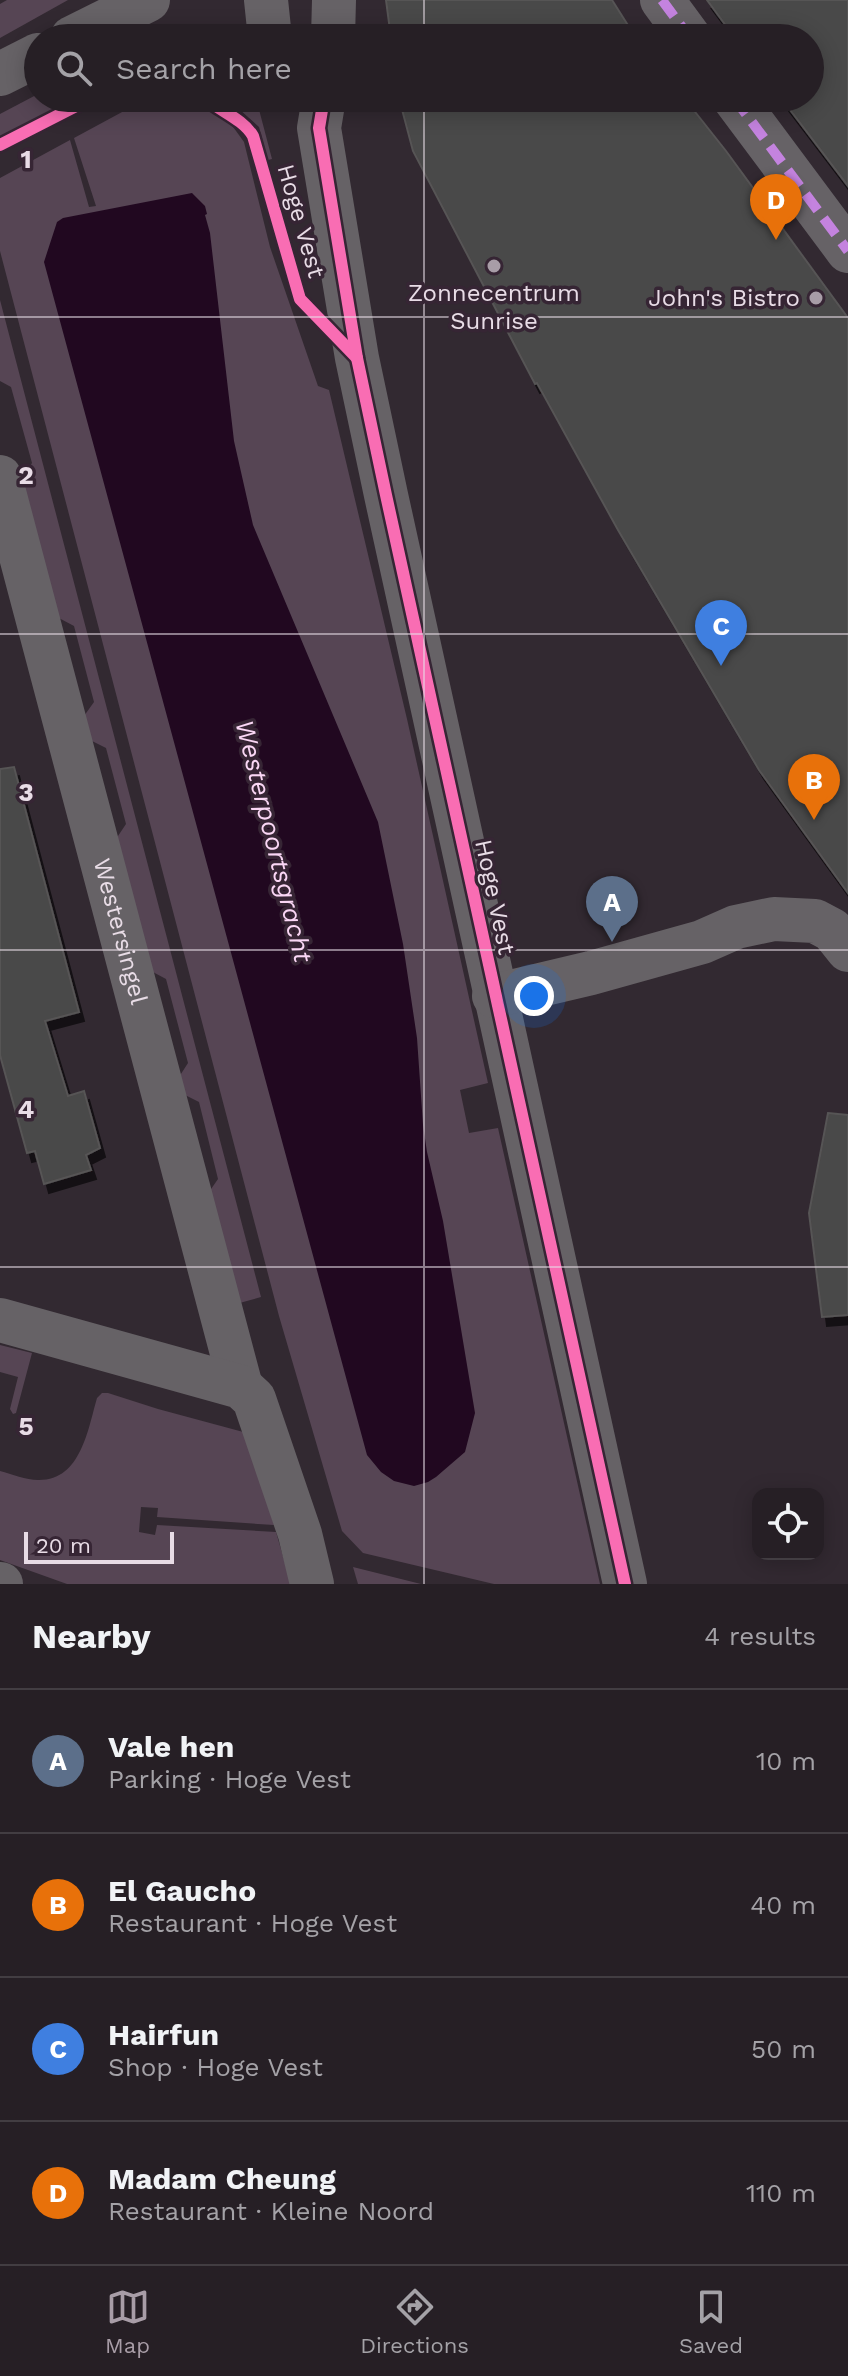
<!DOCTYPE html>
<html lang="en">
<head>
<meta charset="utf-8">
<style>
  body { margin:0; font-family:"Work Sans",sans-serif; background:#322c32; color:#f1f3f6 }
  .controls { position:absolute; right:24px; bottom:24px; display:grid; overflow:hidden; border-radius:16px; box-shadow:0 4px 20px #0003 }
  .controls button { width:72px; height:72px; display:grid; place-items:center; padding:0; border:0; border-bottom:2px solid #423d42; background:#261f25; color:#f1f3f6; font:40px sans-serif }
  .scale { position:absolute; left:24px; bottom:20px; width:150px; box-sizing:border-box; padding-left:8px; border:4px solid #e8dce6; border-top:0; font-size:22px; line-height:28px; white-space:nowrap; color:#e8dce6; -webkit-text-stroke:6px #362534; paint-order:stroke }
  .you { position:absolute; left:534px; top:996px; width:28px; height:28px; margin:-20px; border:6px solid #fff; border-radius:50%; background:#1a73e8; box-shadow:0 0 0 12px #1a73e833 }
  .badge { display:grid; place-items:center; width:52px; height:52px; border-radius:50%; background:#a89da7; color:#fff; font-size:26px; font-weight:700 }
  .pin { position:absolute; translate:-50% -66px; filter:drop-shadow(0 2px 4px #0008) }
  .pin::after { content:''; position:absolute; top:42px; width:28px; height:24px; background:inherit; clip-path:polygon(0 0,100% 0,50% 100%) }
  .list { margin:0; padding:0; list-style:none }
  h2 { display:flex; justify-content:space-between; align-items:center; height:104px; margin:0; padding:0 32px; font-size:34px }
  h2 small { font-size:26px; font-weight:400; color:#a4a2a7 }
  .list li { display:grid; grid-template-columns:52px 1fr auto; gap:24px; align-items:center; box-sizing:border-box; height:144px; padding:0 32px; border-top:2px solid #423d42 }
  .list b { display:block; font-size:30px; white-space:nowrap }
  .list p { margin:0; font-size:26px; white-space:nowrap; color:#a4a2a7 }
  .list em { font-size:26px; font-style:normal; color:#a4a2a7 }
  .icon { flex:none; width:44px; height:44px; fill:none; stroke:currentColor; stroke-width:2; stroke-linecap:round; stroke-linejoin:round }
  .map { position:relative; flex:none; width:848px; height:1584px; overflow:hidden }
  .search { position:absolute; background:#261f25; box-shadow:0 4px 20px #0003; left:24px; right:24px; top:24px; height:88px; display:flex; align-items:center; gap:20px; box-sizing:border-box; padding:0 28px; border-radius:44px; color:#a4a2a7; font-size:30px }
  .sheet { height:680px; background:#261f25 }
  nav { display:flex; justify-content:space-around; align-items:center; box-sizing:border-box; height:112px; border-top:2px solid #423d42; background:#261f25; font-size:22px; color:#a4a2a7 }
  nav a { display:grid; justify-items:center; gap:4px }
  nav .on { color:#a89da7 }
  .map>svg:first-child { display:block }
  .green { fill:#564554 }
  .water { fill:#210820 }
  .building { fill:#4a4848; stroke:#565455; stroke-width:2; filter:url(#shadow) }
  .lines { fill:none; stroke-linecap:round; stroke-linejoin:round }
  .minor { stroke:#666266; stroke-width:44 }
  .quiet { stroke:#c483df; stroke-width:10; stroke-dasharray:20 10; stroke-linecap:butt }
  .cycleway-casing { stroke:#362534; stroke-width:17 }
  .cycleway { stroke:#f96db3; stroke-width:12 }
  .grid { fill:none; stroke:#e8dce6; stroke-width:2; stroke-opacity:0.55 }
  .poi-dot { fill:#a89da7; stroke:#362534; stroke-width:3 }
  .labels { text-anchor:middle; stroke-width:7; stroke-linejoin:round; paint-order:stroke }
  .street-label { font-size:24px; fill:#e8dce6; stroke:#362534 }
  .poi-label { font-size:24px; fill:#e8dce6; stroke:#362534 }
  .water-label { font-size:26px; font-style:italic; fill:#fad7f5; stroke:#362534 }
  .grid-label { font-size:26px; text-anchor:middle; font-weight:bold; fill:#e8dce6; stroke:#362534; stroke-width:7; stroke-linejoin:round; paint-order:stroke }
</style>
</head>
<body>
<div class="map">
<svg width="848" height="1584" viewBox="0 0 848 1584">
  <defs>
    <filter id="shadow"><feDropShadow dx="5" dy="9" stdDeviation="0" flood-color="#0009"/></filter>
  </defs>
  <rect width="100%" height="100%" fill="#322931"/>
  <!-- green -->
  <g class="green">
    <path d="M 7,0 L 68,0 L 0,38 L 0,4 Z"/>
    <path d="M 38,94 L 38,98 L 76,98 L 12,133 L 0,136 L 0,114 Z"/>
    <path d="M 148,98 L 199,98 L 231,124 L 244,142 L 270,247 L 318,386 L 329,390 L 407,719 L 488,1083 L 460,1090 L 469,1133 L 498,1128 L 600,1584 L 494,1584 L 363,1553 L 342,1531 L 279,1316 L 0,251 L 0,178 L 70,140 L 89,207 L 96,206 L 74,138 Z"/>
    <path d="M 222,98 L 256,98 L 272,159 L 268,160 L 259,127 L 239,109 Z"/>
    <path d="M 0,300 L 261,1297 L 236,1304 L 209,1192 L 218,1179 L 199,1102 L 183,1094 L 179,1077 L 188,1063 L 166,979 L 151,971 L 116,839 L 126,824 L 106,748 L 90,740 L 84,716 L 94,702 L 74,626 L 57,617 L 20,481 L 32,463 L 11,387 L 0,381 Z"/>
    <path d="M 0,1345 L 32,1353 L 16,1413 L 13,1414 L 10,1409 L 18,1377 L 0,1372 Z"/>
    <path d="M 102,1393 L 108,1393 L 158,1409 L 247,1433 L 274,1525 L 157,1517 L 158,1508 L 141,1507 L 139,1532 L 155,1535 L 157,1525 L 276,1532 L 291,1584 L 67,1584 L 0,1560 L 0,1471 C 12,1474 26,1480 38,1480 C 81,1481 88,1429 97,1398 Z"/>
    <path d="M 353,1567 L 421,1584 L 358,1584 Z"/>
  </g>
  <!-- water -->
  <path class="water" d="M 192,193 L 205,206 L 207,214 L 205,215 L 210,233 L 234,441 L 253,525 L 378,822 L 403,944 L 417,1038 L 423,1125 L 427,1152 L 443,1221 L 475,1413 L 465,1452 L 436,1477 L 428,1482 L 414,1486 L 394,1481 L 381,1472 L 367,1455 L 44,262 L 57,222 L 63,218 Z"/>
  <!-- building -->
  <g class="building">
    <path d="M 386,0 L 612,0 L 636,38 L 391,38 Z"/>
    <path d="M 707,0 L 848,0 L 848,186 L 781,98 L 810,98 L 810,38 L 735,38 Z"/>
    <path d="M 399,98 L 684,98 L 726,151 L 848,318 L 848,893 L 759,770 L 618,530 L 537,383 L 535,384 L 413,151 Z"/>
    <path d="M 14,767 L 79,1012 L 45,1021 L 68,1096 L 84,1091 L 100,1148 L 86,1155 L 91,1170 L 44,1184 L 35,1151 L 27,1153 L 0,1055 L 0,769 Z"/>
    <path d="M 828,1113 L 848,1115 L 848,1315 L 822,1317 L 809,1213 Z"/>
  </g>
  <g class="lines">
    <!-- minor -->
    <g class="minor">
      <path d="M 266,0 L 270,38"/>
      <path d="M 662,0 L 690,38"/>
      <path d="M 72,38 L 148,0"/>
      <path d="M 333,38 L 334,0"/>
      <path d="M 0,74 L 38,55"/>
      <path d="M 324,98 L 319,128 L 357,358 L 386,495 L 625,1584"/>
      <path d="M 734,98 L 848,251"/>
      <path id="s1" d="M 0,477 L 241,1387"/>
      <path d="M 494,996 L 591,973 L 702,942 L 736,927 L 774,919 L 815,921 L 832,930 L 848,950"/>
      <path d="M 0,1320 L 241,1387 L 254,1399 L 300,1534 L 312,1584"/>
      <path d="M 0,1584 L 1,1584"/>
    </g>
    <!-- quiet -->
    <g class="quiet">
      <path d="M 662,0 L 690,38"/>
      <path d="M 734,98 L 848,251"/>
    </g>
    <defs>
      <g id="cycleway">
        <path d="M 205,98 C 220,111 243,119 253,136 L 300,299 L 357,358"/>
        <path d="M 324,98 L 319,128 L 357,358 L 386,495 L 625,1584"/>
        <path d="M 0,145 L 92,98"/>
      </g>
    </defs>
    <!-- cycleway casing -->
    <use href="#cycleway" class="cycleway-casing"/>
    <!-- cycleway -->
    <use href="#cycleway" class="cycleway"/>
  </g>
  <!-- grid -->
  <path class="grid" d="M 424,0 L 424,38M 424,98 L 424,1584M 0,317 L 848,317M 0,634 L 848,634M 0,950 L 848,950M 0,1267 L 848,1267"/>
  <!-- markers -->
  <g class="poi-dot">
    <circle cx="494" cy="266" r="8"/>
    <circle cx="816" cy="298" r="8"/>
  </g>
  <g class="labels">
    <!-- street labels -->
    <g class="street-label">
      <text transform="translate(301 221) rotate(74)" y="8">Hoge Vest</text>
      <text transform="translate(495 897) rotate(78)" y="8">Hoge Vest</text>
      <text dy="8" stroke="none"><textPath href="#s1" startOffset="470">Westersingel</textPath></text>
    </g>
    <!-- poi labels -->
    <g class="poi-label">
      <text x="494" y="301">Zonnecentrum<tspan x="494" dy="28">Sunrise</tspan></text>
      <text x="800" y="306" text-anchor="end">John's Bistro</text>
    </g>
    <!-- water labels -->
    <g class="water-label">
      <text transform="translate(274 841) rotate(76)" y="9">Westerpoortsgracht</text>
    </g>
  </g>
  <g class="grid-label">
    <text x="26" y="168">1</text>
    <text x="26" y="484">2</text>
    <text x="26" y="801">3</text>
    <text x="26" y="1118">4</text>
    <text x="26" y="1435">5</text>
  </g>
</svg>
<div class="controls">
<button><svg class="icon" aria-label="locate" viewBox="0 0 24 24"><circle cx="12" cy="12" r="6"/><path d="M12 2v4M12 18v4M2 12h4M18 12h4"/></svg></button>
</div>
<div class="scale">20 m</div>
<div class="you"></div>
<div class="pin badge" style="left:612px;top:942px;background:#5c6f8a">A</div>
<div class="pin badge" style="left:814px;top:820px;background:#e8710a">B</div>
<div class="pin badge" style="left:721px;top:666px;background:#3f7fe0">C</div>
<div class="pin badge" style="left:776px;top:240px;background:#e8710a">D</div>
<div class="search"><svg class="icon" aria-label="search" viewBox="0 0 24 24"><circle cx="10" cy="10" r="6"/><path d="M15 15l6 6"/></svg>Search here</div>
</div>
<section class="sheet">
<h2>Nearby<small>4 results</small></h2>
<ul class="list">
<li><span class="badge" style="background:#5c6f8a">A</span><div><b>Vale hen</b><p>Parking · Hoge Vest</p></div><em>10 m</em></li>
<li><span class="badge" style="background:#e8710a">B</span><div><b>El Gaucho</b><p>Restaurant · Hoge Vest</p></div><em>40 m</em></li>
<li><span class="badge" style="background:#3f7fe0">C</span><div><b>Hairfun</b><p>Shop · Hoge Vest</p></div><em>50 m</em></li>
<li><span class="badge" style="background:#e8710a">D</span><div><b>Madam Cheung</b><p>Restaurant · Kleine Noord</p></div><em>110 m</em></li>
</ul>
</section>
<nav>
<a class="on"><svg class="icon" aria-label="map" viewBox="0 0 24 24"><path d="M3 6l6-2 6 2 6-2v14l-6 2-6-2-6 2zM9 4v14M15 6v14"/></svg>Map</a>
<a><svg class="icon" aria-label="directions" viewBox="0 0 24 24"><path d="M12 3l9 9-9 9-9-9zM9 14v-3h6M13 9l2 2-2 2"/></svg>Directions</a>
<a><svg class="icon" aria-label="saved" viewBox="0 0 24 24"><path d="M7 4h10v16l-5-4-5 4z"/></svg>Saved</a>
</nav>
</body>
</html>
